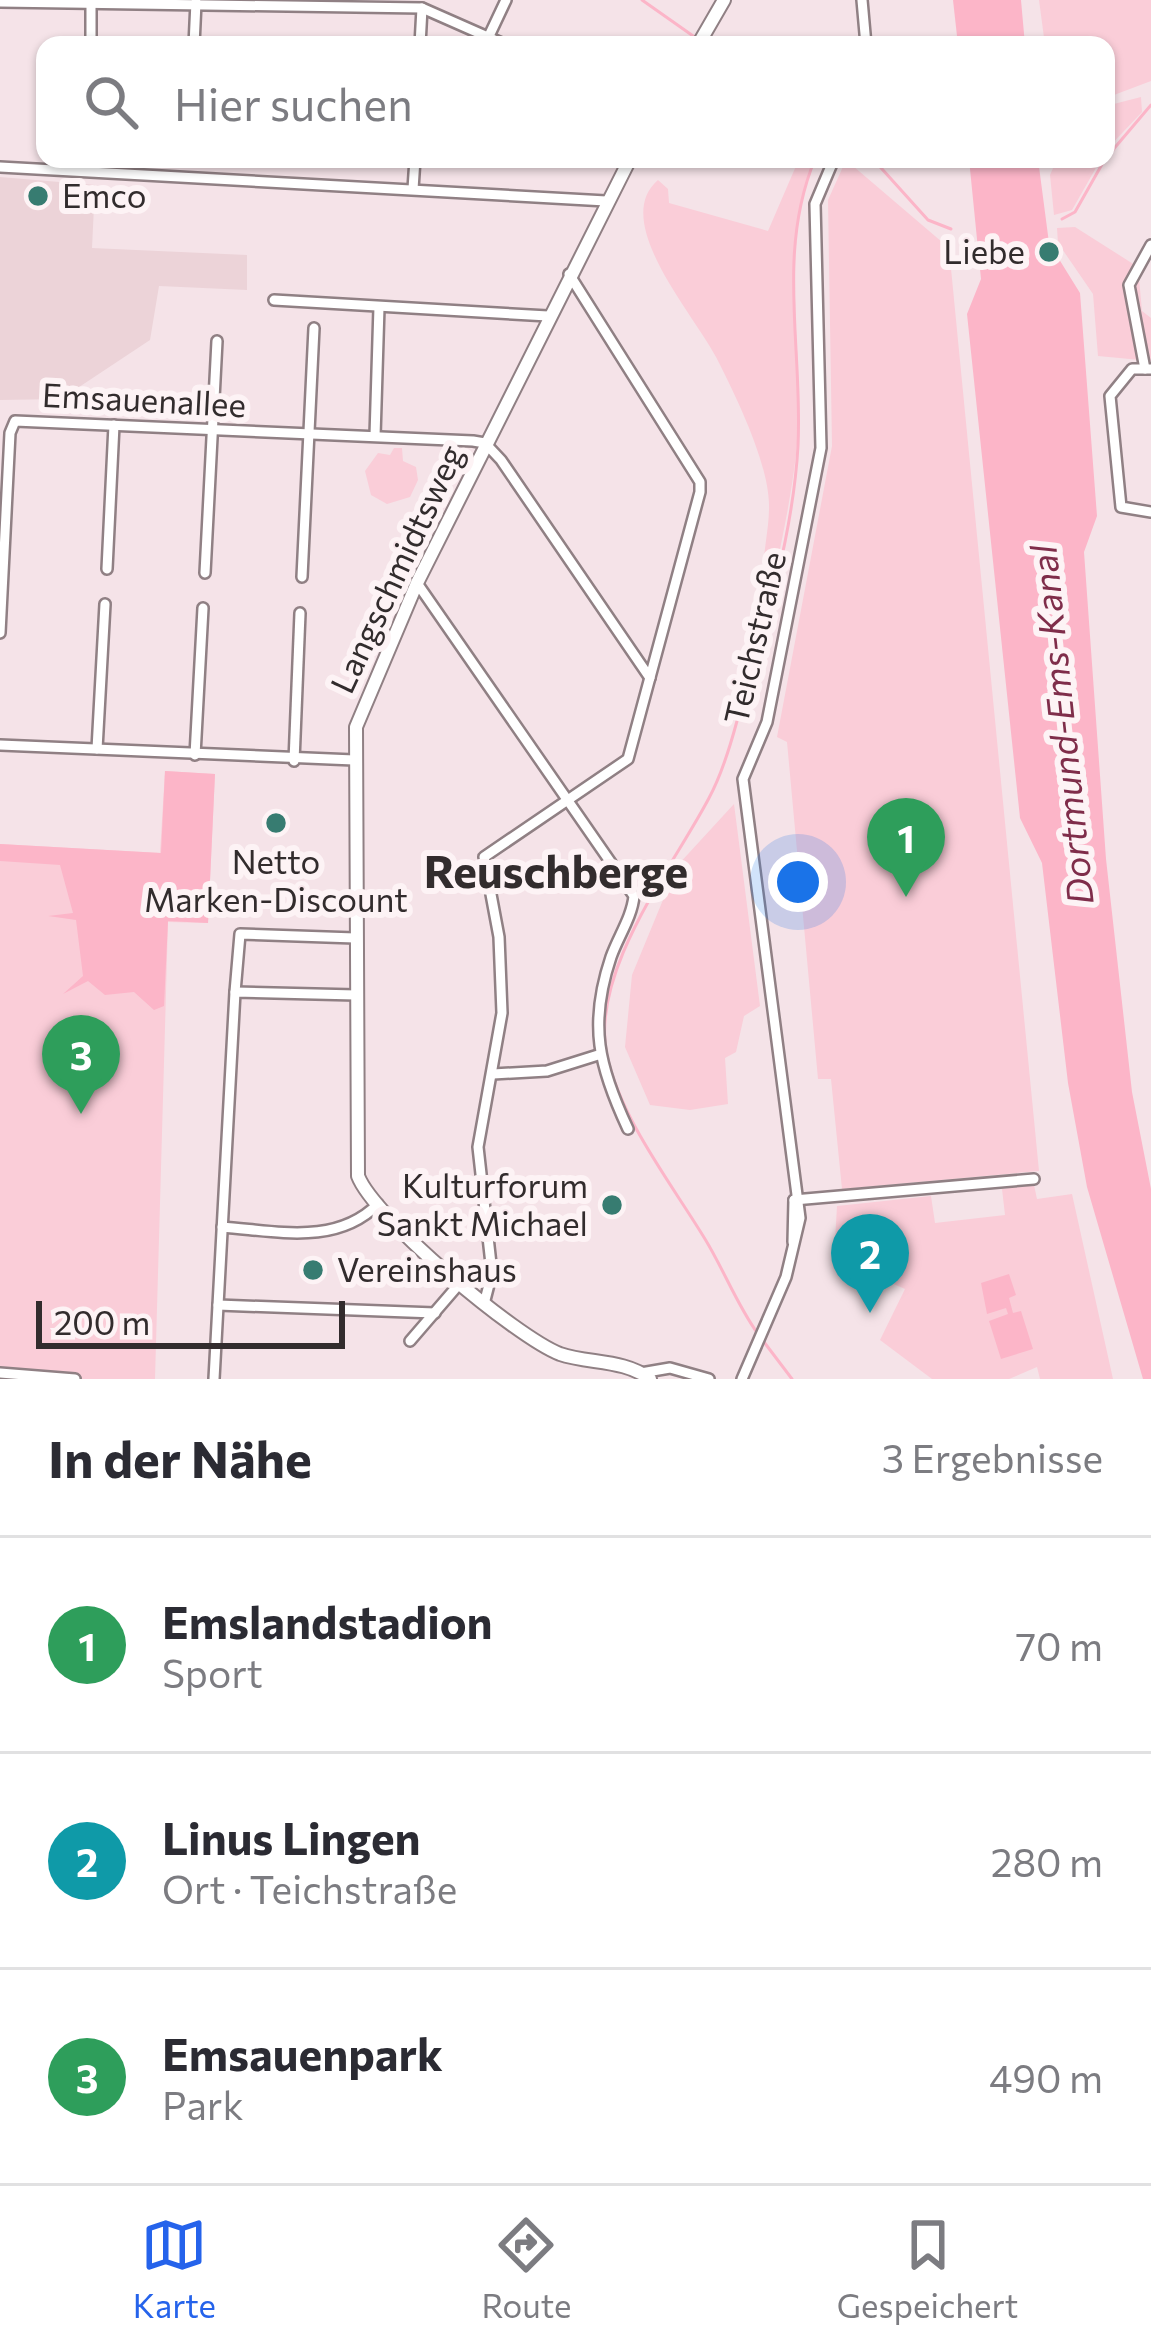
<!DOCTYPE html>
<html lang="de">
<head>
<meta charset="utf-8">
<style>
  body { margin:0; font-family:Commissioner,sans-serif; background:#f7f7f7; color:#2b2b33 }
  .scale { position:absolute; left:36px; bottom:30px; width:309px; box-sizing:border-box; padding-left:12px; border:6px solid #322c2d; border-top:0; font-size:33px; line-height:42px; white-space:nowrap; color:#322c2d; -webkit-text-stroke:9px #fdf3f5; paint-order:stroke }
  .you { position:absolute; left:798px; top:882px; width:42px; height:42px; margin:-30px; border:9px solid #fff; border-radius:50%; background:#1a73e8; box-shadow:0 0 0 18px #1a73e833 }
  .badge { display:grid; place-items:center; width:78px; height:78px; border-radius:50%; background:#2563eb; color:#fff; font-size:39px; font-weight:700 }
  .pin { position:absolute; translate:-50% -99px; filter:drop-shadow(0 3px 6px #0008) }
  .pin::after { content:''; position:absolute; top:63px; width:42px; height:36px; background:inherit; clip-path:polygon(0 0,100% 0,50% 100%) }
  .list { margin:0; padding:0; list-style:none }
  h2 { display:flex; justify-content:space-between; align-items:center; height:156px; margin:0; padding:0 48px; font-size:51px }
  h2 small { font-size:39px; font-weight:400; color:#7c7c81 }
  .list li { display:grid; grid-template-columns:78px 1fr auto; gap:36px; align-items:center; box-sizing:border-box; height:216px; padding:0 48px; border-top:3px solid #e1e1e2 }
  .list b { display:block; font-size:45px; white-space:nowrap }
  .list p { margin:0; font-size:39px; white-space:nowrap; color:#7c7c81 }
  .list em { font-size:39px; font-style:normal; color:#7c7c81 }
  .icon { flex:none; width:66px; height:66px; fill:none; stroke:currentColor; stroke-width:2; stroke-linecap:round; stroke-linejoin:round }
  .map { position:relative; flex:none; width:1151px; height:1379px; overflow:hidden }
  .search { position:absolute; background:#fff; box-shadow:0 3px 9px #0004; left:36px; right:36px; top:36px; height:132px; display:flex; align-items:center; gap:30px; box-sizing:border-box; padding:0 42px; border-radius:24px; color:#7c7c81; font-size:45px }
  .sheet { height:804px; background:#fff }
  nav { display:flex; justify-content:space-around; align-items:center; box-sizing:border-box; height:168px; border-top:3px solid #e1e1e2; background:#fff; font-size:33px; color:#7c7c81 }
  nav a { display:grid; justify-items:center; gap:6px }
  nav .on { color:#2563eb }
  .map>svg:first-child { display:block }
  .built { fill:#ecd3d8 }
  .green { fill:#facdd8 }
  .water { fill:#fcb5c8 }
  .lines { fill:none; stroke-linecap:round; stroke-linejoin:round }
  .stream { stroke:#fcb5c8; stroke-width:3 }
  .minor-casing { stroke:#908084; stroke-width:14 }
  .tertiary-casing { stroke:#908084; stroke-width:16 }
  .minor { stroke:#fff; stroke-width:9 }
  .tertiary { stroke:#fff; stroke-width:12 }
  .poi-dot { fill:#377c71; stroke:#fdf3f5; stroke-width:4.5 }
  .labels { text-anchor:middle; stroke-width:12; stroke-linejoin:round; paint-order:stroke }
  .poi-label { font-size:33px; fill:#322c2d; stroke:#fdf3f5; text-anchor:start }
  .street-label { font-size:33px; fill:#322c2d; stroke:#fdf3f5 }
  .water-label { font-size:36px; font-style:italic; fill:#7f2d4a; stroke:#fdf3f5 }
  .district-label { font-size:45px; font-weight:bold; fill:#322c2d; stroke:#fdf3f5 }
</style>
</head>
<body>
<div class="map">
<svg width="1151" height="1379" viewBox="0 0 1151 1379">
  <rect width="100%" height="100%" fill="#f5e3e8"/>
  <!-- built -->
  <path class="built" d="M 0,177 L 95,185 L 92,248 L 247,255 L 247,290 L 159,286 L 150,340 L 61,399 L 0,400 Z"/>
  <!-- green -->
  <g class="green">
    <path d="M 1039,0 L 1151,0 L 1151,81 L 1106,98 L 1106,45 L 1045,45 Z"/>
    <path d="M 1141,97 L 1142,112 L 1106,150 L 1106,106 Z"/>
    <path d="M 799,159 L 814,159 C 785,232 797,321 799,396 C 800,458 786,519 774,579 L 765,595 C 758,570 770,532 769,504 C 768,462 736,396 716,357 C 693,313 610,221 658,180 L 668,189 L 669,203 L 768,231 Z"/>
    <path d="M 1057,159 L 1101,159 L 1072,210 L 1054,215 L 1050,175 Z"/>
    <path d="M 846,160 L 949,248 L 1039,1171 L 842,1189 L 831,1079 L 818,1079 L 787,742 L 777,737 L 832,446 L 828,200 Z"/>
    <path d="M 1075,227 L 1138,267 L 1142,311 L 1151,318 L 1151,361 L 1098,356 L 1093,294 L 1058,243 L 1057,228 Z"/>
    <path d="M 394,448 L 402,448 L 403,461 L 416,467 L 418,480 L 410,497 L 387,504 L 371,495 L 365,471 L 378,453 L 390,455 Z"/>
    <path d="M 165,771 L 215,774 L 208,923 L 168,922 L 155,1379 L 0,1379 L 0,844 L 160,853 Z"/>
    <path d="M 734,804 L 760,1006 L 744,1016 L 736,1052 L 725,1058 L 728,1104 L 690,1110 L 650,1105 L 625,1047 L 632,975 L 677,866 Z"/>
    <path d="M 1034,1185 L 1037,1199 L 1072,1194 L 1113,1379 L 1040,1379 L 1037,1367 L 1009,1379 L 932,1379 L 880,1340 L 905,1289 L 868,1273 L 878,1251 L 835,1241 L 837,1206 L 931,1196 L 935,1223 L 1005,1215 L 1002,1189 Z"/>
  </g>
  <!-- water -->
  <g class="water">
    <path d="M 953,0 L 1021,0 L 1025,45 L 958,45 Z"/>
    <path d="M 969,159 L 1038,159 L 1049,243 L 1080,293 L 1097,516 L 1084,552 L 1106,859 L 1132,1092 L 1151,1189 L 1151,1379 L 1143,1379 L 1087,1187 L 1068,1083 L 1042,863 L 1020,818 L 967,314 L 981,279 Z"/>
    <path d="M 165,771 L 215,774 L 208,923 L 168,921 L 164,1006 L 154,1010 L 134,992 L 105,995 L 88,981 L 63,994 L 83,976 L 76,920 L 48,916 L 73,913 L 60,865 L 0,861 L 0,844 L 161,853 Z"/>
    <path d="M 1009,1274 L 1016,1295 L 1009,1298 L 1013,1313 L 1021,1311 L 1033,1349 L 1001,1359 L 989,1321 L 1008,1314 L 1006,1308 L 987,1314 L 981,1283 Z"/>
  </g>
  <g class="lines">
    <!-- stream -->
    <g class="stream">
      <path d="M 642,0 L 696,38"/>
      <path d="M 1106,158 L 1151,105"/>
      <path d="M 873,159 L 928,220 L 951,229"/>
      <path d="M 1062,219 L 1075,212 L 1105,159"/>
      <path d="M 758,1334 C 737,1305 724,1270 705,1239 C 671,1183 622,1121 607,1056 C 589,972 673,867 709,798 C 722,774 730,747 737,721 C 763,634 793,537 798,446 C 803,348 776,253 815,159"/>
      <path d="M 764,1342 L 792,1379"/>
    </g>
    <defs>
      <g id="minor">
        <path d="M 862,0 L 866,45"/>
        <path d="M 0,2 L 422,8 L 506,45"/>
        <path d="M 489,36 L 506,0"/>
        <path d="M 91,45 L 91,2"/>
        <path d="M 194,45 L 196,2"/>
        <path d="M 420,45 L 422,8"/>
        <path d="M 0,167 L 606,201"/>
        <path d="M 413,189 L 415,159"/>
        <path d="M 274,300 L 548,316"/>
        <path d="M 1145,369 L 1129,285 L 1151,245"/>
        <path d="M 1151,369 L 1132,369 L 1110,396 L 1121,507 L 1151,512"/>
        <path d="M 375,436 L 379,307"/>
        <path d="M 107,569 L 114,425"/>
        <path d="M 205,573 L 217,341"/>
        <path d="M 302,577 L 314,328"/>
        <path d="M 417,583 L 634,896 C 632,917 618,937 611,957 C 588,1025 599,1067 628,1129"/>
        <path d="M 0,633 L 10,433 L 15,421 L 473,441 L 485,443 L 501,460 L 650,678"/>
        <path d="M 0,745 L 354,760"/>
        <path d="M 97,749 L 105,604"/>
        <path d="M 195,755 L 203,608"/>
        <path d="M 294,761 L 300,613"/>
        <path d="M 235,992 L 240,934 L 355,938"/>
        <path d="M 493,1074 L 547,1071 L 598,1055"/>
        <path d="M 794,1200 L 1034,1179"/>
        <path d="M 222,1227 C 277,1231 336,1246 378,1204"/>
        <path d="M 793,1242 L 794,1200"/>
        <path d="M 484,1304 L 492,1273 L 478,1147 L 502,1013 L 499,937 L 484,857 L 628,759 L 700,492 L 700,482 L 569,274"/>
        <path d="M 218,1305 L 435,1313"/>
        <path d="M 410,1341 L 460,1283"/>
        <path d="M 0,1373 L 75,1379"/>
        <path d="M 641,1373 L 670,1368 L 709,1379"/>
        <path d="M 214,1379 L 235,992 L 356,995"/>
        <path d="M 742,1379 L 786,1277 L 800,1218 L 743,779 L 767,722 L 821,448 L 815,204 L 834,159"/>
      </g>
      <g id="tertiary">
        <path d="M 698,45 L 724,0"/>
        <path d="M 630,159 L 417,583 L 356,727 L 358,1176 C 374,1218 516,1337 560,1354 C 589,1364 624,1359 650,1379"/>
      </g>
    </defs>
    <!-- minor casing -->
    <use href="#minor" class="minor-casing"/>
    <!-- tertiary casing -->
    <use href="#tertiary" class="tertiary-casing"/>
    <!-- minor -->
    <use href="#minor" class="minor"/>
    <!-- tertiary -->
    <use href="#tertiary" class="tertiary"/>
  </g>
  <!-- markers -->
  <g class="poi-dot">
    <circle cx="38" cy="196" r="12"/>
    <circle cx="1049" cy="252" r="12"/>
    <circle cx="276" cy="823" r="12"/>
    <circle cx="612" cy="1205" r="12"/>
    <circle cx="313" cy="1270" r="12"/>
  </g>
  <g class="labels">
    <!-- poi labels -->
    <g class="poi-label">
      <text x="62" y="208">Emco</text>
      <text x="1025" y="264" text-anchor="end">Liebe</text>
      <text x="276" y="874" text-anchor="middle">Netto<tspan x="276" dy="38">Marken-Discount</tspan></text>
      <text x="588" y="1198" text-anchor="end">Kulturforum<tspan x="588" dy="38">Sankt Michael</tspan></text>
      <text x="337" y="1282">Vereinshaus</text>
    </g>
    <!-- street labels -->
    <g class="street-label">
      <text transform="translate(144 400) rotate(3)" y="12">Emsauenallee</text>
      <text transform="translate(397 569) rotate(-65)" y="12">Langschmidtsweg</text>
      <text transform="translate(755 638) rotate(-77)" y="12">Teichstraße</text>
    </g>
    <!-- water labels -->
    <g class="water-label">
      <text transform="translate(1062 725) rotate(-96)" y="13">Dortmund-Ems-Kanal</text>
    </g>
    <!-- district labels -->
    <g class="district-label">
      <text x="556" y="888">Reuschberge</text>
    </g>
  </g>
</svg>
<div class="scale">200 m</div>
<div class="you"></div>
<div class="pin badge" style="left:906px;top:897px;background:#2e9e5b">1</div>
<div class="pin badge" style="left:870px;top:1313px;background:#0f9aa8">2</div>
<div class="pin badge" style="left:81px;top:1114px;background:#2e9e5b">3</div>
<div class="search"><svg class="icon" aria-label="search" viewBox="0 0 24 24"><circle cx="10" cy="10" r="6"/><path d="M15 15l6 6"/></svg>Hier suchen</div>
</div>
<section class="sheet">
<h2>In der Nähe<small>3 Ergebnisse</small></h2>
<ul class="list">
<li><span class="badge" style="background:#2e9e5b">1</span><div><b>Emslandstadion</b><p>Sport</p></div><em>70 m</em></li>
<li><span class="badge" style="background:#0f9aa8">2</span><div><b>Linus Lingen</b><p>Ort · Teichstraße</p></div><em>280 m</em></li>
<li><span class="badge" style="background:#2e9e5b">3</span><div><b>Emsauenpark</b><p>Park</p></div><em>490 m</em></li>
</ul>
</section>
<nav>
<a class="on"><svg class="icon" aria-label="map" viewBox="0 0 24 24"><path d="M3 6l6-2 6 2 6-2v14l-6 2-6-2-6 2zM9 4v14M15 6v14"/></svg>Karte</a>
<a><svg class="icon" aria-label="directions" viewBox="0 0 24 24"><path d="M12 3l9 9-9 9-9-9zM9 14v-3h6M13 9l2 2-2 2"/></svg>Route</a>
<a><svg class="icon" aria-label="saved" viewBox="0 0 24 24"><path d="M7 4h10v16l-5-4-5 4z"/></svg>Gespeichert</a>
</nav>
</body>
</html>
